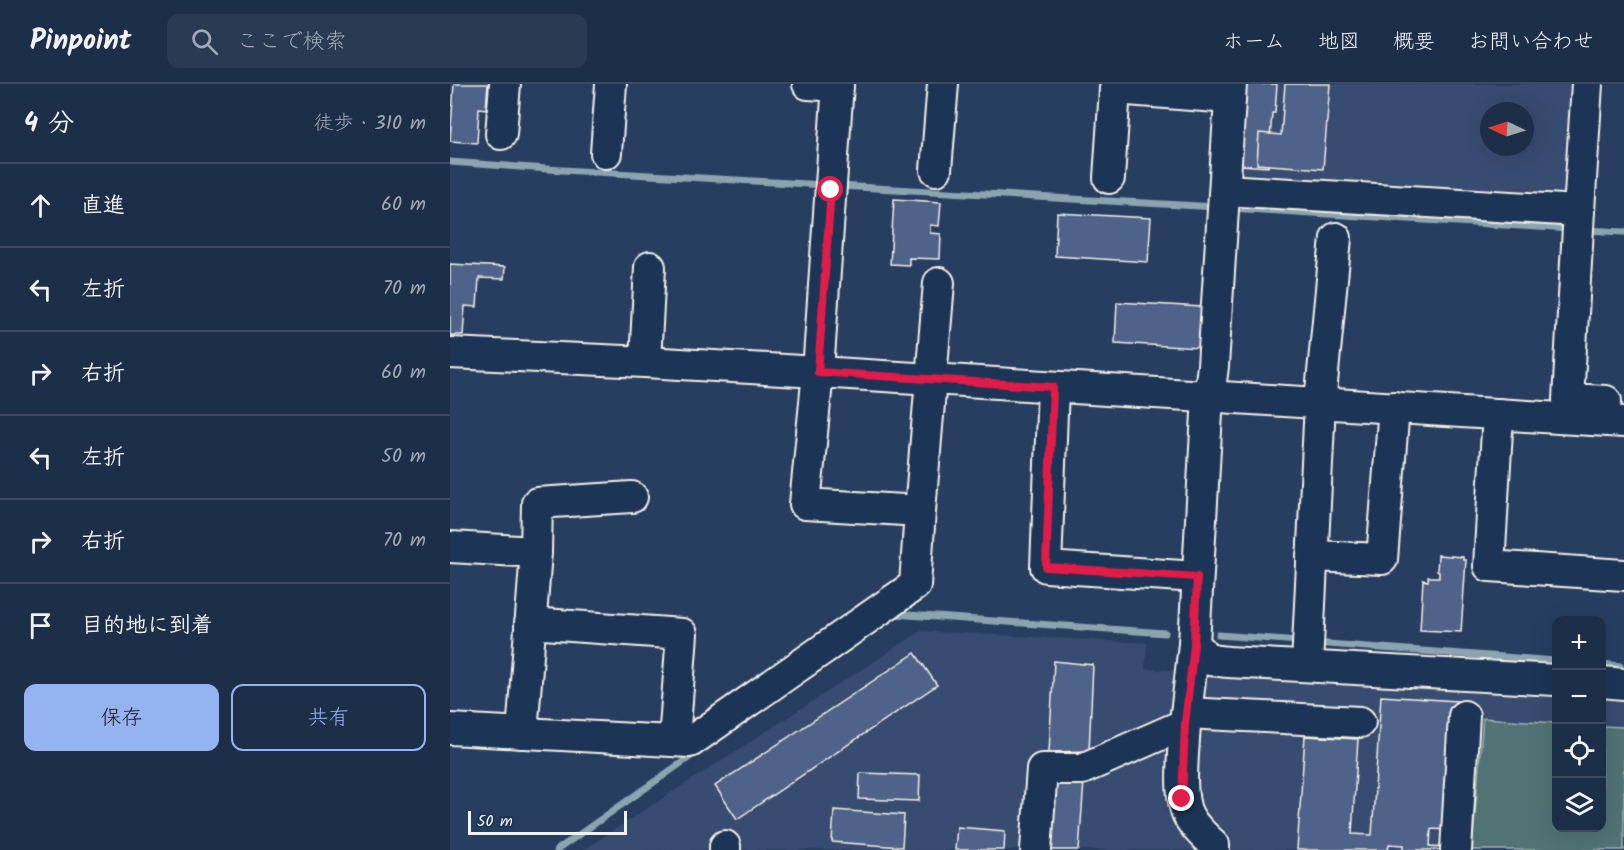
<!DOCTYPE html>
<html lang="ja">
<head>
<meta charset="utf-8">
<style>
  body { margin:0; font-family:Kalam,"Klee One",sans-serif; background:#2a3a53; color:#f1f3f6 }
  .controls { position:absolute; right:18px; bottom:18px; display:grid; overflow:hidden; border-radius:12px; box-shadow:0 6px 24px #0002 }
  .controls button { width:54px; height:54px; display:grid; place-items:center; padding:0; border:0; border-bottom:2px solid #3b4a61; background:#1d2e49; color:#f1f3f6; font:30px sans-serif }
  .compass { position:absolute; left:1030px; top:18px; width:54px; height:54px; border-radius:50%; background:#1d2e49; box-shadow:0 6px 24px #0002; rotate:274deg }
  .scale { position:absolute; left:18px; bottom:15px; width:159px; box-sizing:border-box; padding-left:6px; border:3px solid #f4f1e8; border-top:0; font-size:16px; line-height:21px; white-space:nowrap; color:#f4f1e8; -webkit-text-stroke:4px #1d3557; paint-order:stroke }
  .stop { position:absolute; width:18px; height:18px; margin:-14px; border:4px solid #e11d48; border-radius:50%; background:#fff }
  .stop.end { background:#e11d48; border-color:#fff; box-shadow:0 2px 6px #0008 }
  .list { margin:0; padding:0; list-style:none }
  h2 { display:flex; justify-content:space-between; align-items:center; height:78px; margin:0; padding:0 24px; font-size:26px }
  h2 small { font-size:20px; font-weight:400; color:#a0a8b4 }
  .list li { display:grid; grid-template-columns:39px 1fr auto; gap:18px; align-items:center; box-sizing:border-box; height:84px; padding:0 24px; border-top:2px solid #3b4a61 }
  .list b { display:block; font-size:22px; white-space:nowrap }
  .list em { font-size:20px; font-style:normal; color:#a0a8b4 }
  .actions { display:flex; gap:12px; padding:18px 24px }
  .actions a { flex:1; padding:14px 0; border:2px solid #95b2f1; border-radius:12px; text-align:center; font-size:21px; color:#95b2f1 }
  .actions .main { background:#95b2f1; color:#111 }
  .icon { flex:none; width:33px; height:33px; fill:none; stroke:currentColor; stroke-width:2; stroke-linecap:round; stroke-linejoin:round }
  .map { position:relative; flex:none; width:1174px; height:766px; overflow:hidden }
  header { display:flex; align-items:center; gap:36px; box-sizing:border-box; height:84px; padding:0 30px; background:#1d2e49; border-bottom:2px solid #3b4a61 }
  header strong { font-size:28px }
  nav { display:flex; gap:33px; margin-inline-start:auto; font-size:21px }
  .search { width:420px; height:54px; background:#2a3a53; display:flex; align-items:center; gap:15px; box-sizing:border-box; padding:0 21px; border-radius:12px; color:#a0a8b4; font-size:22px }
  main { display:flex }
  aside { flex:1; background:#1d2e49 }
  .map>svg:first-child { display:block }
  .built { fill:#374c6f; fill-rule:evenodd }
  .green { fill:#517374; stroke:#a2b2ae; stroke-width:1.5 }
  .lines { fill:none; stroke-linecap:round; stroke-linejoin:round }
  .stream { stroke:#8ba4b0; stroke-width:7 }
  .building { fill:#4f6289; stroke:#f4f1e8; stroke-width:1.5 }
  .minor-casing { stroke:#f4f1e8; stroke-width:34 }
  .minor { stroke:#1d3557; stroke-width:30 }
  .route { stroke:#e11d48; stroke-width:8 }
</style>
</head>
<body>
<header>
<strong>Pinpoint</strong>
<div class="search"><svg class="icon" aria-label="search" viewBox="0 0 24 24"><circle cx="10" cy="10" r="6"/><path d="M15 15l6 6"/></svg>ここで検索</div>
<nav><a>ホーム</a><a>地図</a><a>概要</a><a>お問い合わせ</a></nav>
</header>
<main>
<aside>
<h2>4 分<small>徒歩 · 310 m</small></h2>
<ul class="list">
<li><svg class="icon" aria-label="ahead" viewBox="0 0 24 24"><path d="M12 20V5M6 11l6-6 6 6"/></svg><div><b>直進</b></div><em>60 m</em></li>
<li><svg class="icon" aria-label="left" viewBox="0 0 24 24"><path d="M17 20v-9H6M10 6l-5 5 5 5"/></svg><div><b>左折</b></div><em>70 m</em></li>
<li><svg class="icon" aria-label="right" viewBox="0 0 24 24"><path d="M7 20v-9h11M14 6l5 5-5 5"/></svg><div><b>右折</b></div><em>60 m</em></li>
<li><svg class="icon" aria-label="left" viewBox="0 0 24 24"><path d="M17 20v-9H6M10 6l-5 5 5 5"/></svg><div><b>左折</b></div><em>50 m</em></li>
<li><svg class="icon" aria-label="right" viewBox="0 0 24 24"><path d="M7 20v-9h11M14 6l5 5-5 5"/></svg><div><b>右折</b></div><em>70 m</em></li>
<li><svg class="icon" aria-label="arrive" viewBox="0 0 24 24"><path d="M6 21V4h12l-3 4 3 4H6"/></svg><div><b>目的地に到着</b></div></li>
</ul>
<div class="actions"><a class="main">保存</a><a>共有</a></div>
</aside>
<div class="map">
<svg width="1174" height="766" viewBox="0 0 1174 766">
  <rect width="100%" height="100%" fill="#273e61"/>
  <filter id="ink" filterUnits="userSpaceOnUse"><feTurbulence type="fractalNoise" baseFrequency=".0167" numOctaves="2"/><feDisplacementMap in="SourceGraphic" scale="12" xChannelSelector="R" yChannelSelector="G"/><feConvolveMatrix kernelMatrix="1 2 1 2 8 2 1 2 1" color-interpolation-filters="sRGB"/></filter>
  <g filter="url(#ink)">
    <!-- built -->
    <g class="built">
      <path d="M 789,0 L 1129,0 L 1122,114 L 794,98 L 783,87 ZM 1039,27 L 1075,27 L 1075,63 L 1039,63 Z"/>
      <path d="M 471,547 L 697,559 L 695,585 L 1106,603 L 1106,744 L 1152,744 L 1152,607 L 1174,609 L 1174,766 L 133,766 Z"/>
    </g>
    <!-- green -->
    <path class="green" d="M 1033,634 L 1106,639 L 1106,744 L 1152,744 L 1152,642 L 1174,643 L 1174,766 L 1022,766 Z"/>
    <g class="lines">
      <!-- stream -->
      <g class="stream">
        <path d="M 0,78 L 112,86 L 375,101"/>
        <path d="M 389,102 L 767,123"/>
        <path d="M 781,124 L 1121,145"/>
        <path d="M 1135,146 L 1174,148"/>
        <path d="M 443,531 L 444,530 L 715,549"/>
        <path d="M 769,551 L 850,557"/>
        <path d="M 864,559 L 1106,577"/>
        <path d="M 1152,580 L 1170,582"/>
        <path d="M 107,766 L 247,668"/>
      </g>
    </g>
    <!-- building -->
    <g class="building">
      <path d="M 4,0 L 38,0 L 36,25 L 29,24 L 27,59 L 0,57 Z"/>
      <path d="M 789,0 L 827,0 L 825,29 L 822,29 L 818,83 L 761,79 L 763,44 L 786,46 Z"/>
      <path d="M 835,0 L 880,0 L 873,85 L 807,80 L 809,49 L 831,51 Z"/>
      <path d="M 444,115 L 491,118 L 489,142 L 480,141 L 480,149 L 491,150 L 490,175 L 459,174 L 459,181 L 440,180 Z"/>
      <path d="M 607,129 L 701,134 L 698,178 L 605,172 Z"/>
      <path d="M 0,180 L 55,183 L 54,195 L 29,194 L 27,223 L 15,222 L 13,251 L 0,251 Z"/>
      <path d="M 667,218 L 752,223 L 750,264 L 665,259 Z"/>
      <path d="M 988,471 L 1013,473 L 1013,476 L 1016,476 L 1011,548 L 970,546 L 973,496 L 978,497 L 978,493 L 989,493 L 989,488 L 987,487 Z"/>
      <path d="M 465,569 L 487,601 L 287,735 L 265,702 Z"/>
      <path d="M 604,577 L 643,581 L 639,667 L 599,668 Z"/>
      <path d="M 931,612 L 1007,617 L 999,746 L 981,745 L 980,762 L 1000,763 L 999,766 L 954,766 L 954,761 L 939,760 L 938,766 L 847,766 L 855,652 L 908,655 L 902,750 L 922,751 Z"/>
      <path d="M 410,689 L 470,691 L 469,717 L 409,715 Z"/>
      <path d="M 603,695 L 634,697 L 629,766 L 598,766 Z"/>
      <path d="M 384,726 L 454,731 L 452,763 L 382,758 Z"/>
      <path d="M 507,743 L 555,747 L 554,766 L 505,766 Z"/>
    </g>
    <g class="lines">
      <defs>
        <g id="minor">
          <path d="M 358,0 L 388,2"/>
          <path d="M 666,0 L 665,5 L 780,14"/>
          <path d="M 781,0 L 763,282 L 757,329 L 744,560 L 760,576 L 778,578 L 1106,596"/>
          <path d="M 51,50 L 55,0"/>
          <path d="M 156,69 L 161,0"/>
          <path d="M 486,86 L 493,0"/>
          <path d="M 659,94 L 665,5"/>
          <path d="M 775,106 L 1129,127 L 1118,315 L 1156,317"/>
          <path d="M 1129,127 L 1137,0"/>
          <path d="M 0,269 L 195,278 L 368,288 L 1174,338"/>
          <path d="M 195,278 L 200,183"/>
          <path d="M 603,303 L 596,483 L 747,493"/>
          <path d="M 1048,330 L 1039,482 L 1174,491"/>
          <path d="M 470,427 L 489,199"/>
          <path d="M 0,463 L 86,468"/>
          <path d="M 862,472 L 932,475 L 944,323"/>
          <path d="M 80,539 L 232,550 L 224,657"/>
          <path d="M 857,581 L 870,319 L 886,154"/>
          <path d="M 1152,598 L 1174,600"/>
          <path d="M 736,629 L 910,638"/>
          <path d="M 735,640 C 734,665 727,713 739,733 C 745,744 755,753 764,761 L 764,766"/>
          <path d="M 0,645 L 240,658 L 465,501 L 470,427 L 355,420 L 368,288 L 388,0"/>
          <path d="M 72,649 L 86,468 L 87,419 L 182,413"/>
          <path d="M 275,766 L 275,762"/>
          <path d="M 586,766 L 592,685 L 632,685 L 735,640 L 744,560"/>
          <path d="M 1006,766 L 1014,632"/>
        </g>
      </defs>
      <!-- minor casing -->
      <use href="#minor" class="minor-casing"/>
      <!-- minor -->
      <use href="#minor" class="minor"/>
    </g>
  </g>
  <g class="lines" filter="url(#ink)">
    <!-- route -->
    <path class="route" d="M 381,106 L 368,288 L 603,303 L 596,483 L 747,493 L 744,560 L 735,640 L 732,715"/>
  </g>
</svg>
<div class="controls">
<button>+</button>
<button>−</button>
<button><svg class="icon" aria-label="locate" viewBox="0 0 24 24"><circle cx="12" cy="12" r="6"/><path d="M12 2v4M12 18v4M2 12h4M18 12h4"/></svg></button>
<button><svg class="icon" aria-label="layers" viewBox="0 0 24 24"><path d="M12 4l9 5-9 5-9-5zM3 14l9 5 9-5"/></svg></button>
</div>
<svg class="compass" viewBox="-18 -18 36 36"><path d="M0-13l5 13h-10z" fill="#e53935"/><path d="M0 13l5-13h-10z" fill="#a0a8b4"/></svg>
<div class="scale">50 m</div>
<div class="stop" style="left:381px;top:106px"></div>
<div class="stop end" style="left:732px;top:715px"></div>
</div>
</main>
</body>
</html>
